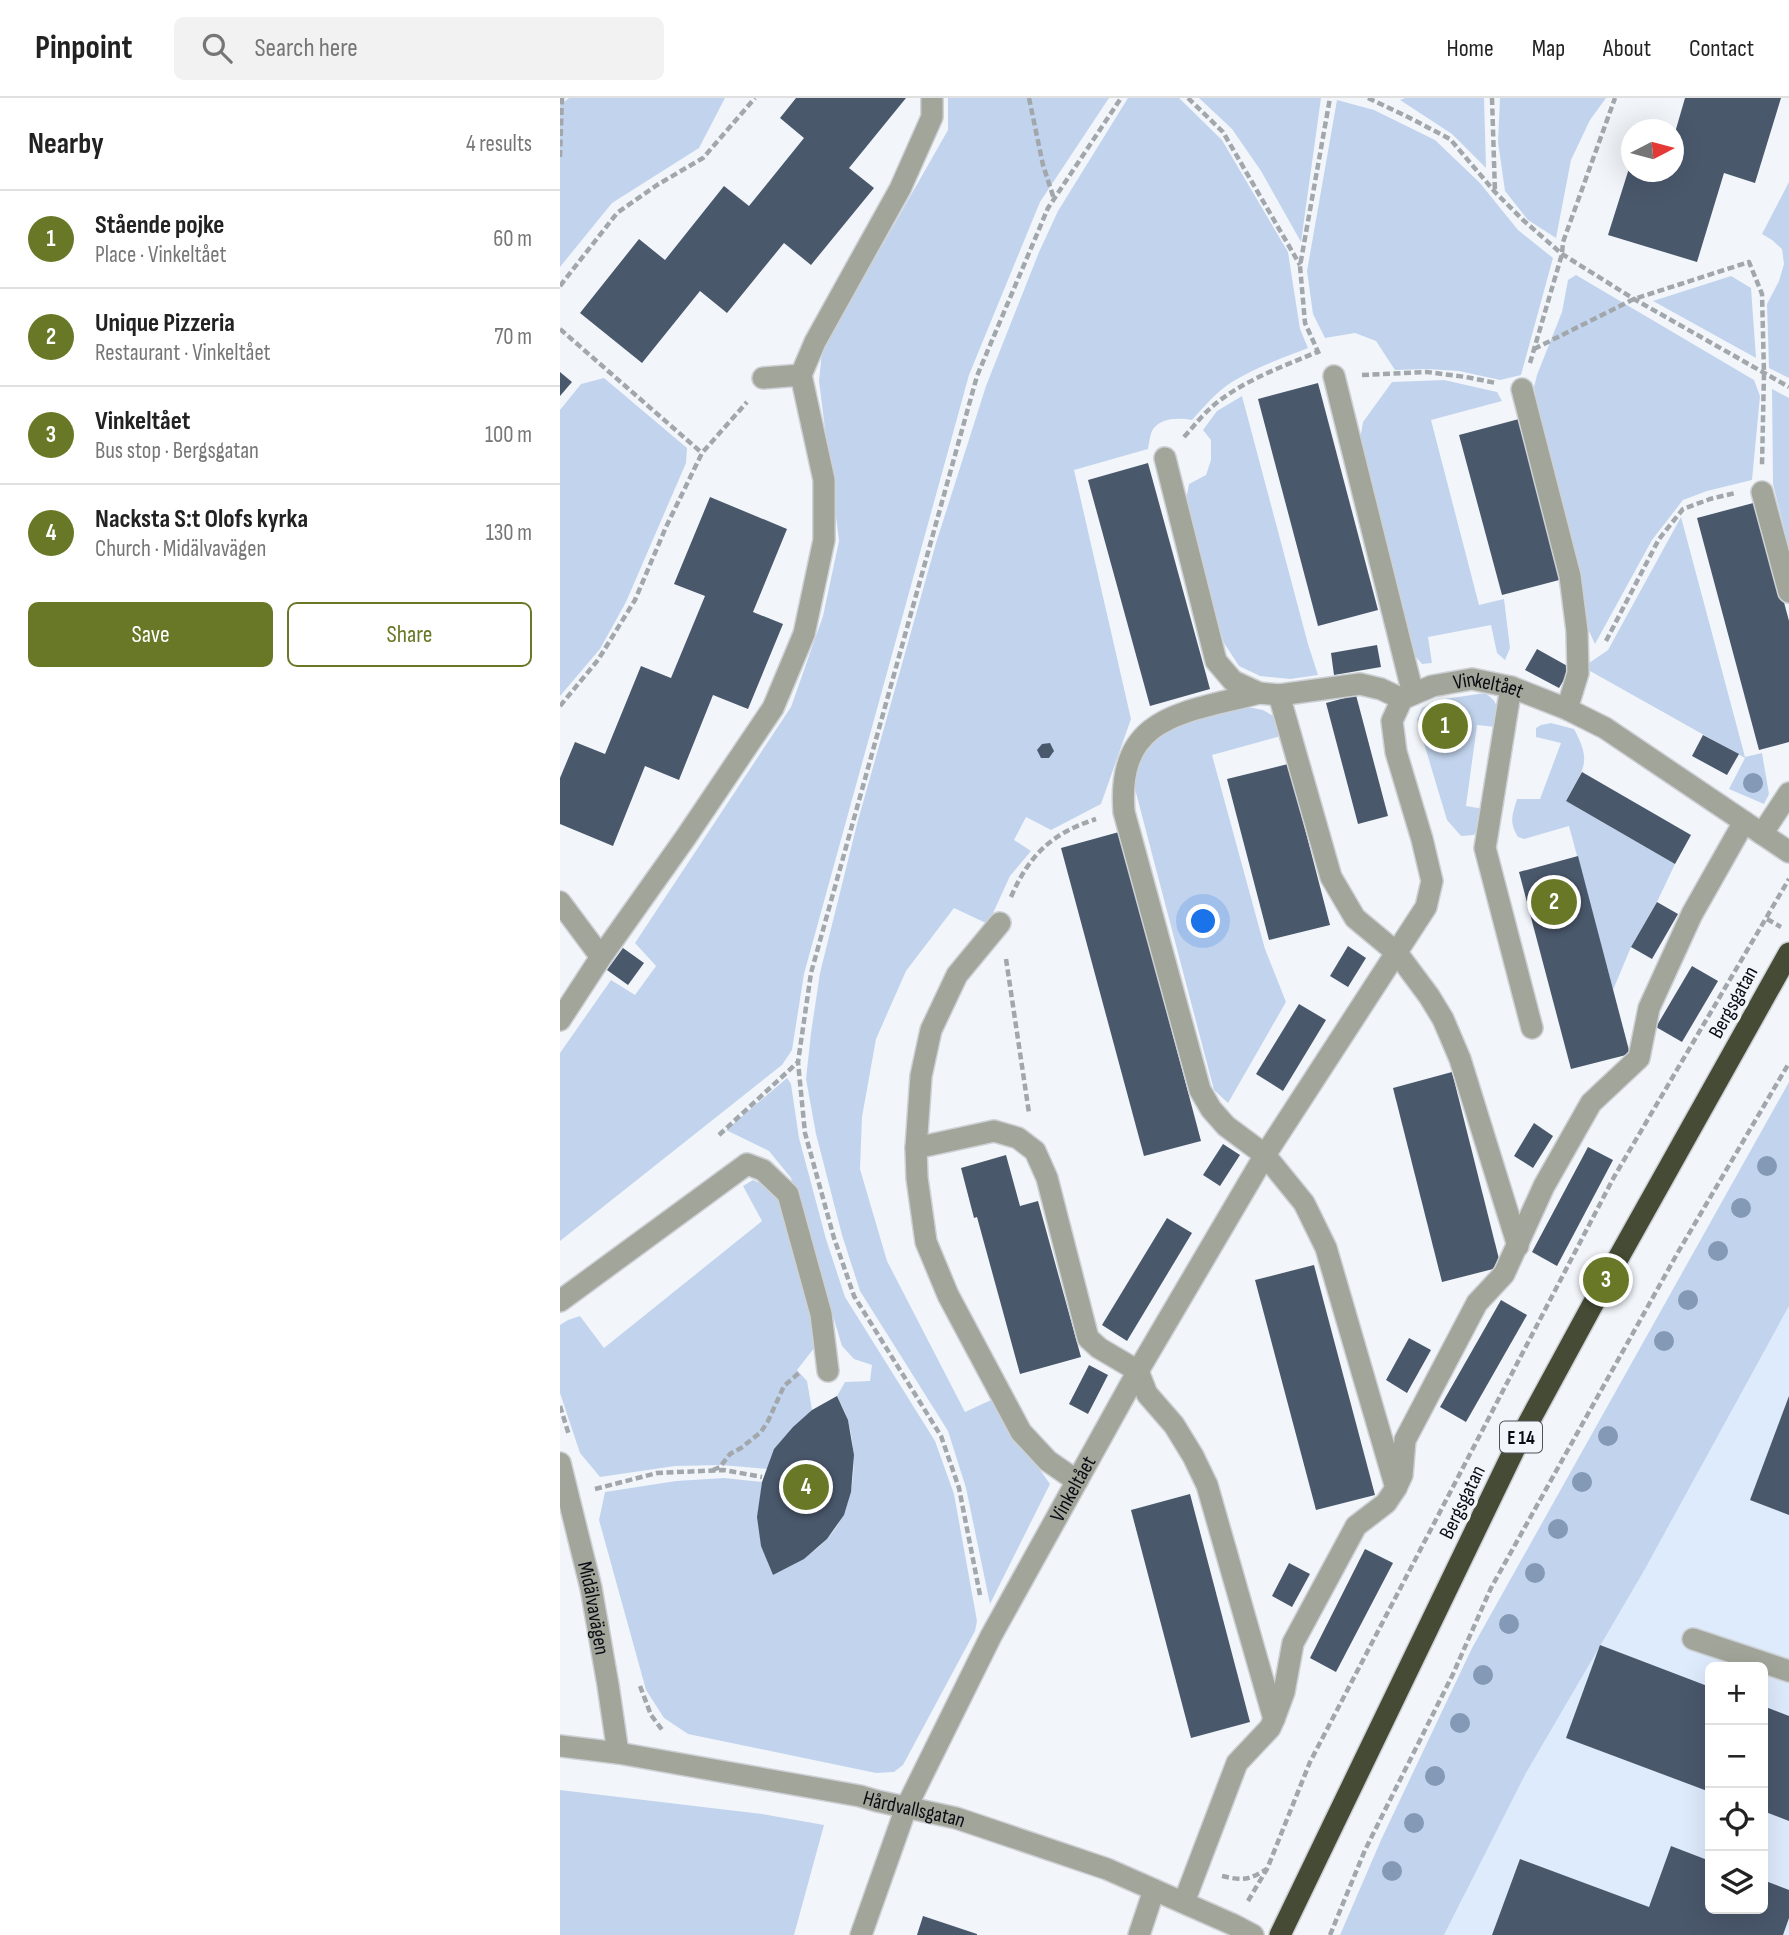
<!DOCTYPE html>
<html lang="en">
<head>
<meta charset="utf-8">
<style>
  body { margin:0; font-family:"Sofia Sans Condensed",sans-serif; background:#f2f2f2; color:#222 }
  .controls { position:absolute; right:21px; bottom:21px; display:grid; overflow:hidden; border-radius:10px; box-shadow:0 7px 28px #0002 }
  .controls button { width:63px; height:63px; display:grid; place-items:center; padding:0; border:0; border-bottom:2px solid #e0e0e0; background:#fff; color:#222; font:35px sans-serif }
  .compass { position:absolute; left:1061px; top:21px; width:63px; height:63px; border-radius:50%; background:#fff; box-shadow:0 7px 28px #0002; rotate:84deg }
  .you { position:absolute; left:644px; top:824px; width:24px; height:24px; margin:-18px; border:5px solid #fff; border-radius:50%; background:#1a73e8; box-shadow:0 0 0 10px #1a73e833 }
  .badge { display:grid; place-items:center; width:46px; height:46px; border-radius:50%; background:#687826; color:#fff; font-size:23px; font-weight:700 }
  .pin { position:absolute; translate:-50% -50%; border:4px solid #fff; box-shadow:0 2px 7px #0006 }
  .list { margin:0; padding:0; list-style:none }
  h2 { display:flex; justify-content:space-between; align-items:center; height:91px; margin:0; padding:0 28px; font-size:30px }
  h2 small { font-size:23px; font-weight:400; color:#767676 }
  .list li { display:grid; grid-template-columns:46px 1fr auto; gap:21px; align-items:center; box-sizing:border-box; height:98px; padding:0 28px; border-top:2px solid #e0e0e0 }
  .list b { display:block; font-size:26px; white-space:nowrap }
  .list p { margin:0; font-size:23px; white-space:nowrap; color:#767676 }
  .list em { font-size:23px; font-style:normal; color:#767676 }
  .actions { display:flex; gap:14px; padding:21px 28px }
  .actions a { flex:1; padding:16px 0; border:2px solid #687826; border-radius:10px; text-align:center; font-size:24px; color:#687826 }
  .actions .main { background:#687826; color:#fff }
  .icon { flex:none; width:38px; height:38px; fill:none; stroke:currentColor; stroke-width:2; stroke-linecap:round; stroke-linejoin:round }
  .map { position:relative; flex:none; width:1229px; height:1837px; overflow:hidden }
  header { display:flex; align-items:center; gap:42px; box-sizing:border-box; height:98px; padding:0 35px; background:#fff; border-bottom:2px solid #e0e0e0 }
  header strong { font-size:33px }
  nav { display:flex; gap:38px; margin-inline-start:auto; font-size:24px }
  .search { width:490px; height:63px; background:#f2f2f2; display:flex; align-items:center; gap:18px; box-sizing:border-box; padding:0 24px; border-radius:10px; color:#767676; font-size:26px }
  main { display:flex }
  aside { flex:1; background:#fff }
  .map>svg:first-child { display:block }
  .built { fill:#deebfd; fill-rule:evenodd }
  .green { fill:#c2d4ed }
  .building { fill:#4a586c }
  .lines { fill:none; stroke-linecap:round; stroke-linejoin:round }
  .minor-casing { stroke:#cdd1d6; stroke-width:24 }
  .highway-casing { stroke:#cdd1d6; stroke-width:24 }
  .path { stroke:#a2a7ac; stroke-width:4.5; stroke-dasharray:7 3.5; stroke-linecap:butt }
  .minor { stroke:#a2a599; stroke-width:21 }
  .highway { stroke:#464b35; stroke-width:21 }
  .tree { fill:#8399b6 }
  .labels { text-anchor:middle; stroke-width:7; stroke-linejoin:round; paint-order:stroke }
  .shield { fill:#f2f6fb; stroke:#4e5359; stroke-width:2 }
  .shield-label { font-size:19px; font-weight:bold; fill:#080d14 }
  .street-label { font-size:21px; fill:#080d14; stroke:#f2f6fb }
</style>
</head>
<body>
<header>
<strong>Pinpoint</strong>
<div class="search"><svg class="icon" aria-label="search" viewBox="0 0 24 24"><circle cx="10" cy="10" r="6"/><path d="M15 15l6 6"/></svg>Search here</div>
<nav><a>Home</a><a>Map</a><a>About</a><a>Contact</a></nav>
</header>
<main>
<aside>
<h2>Nearby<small>4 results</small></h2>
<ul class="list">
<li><span class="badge">1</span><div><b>Stående pojke</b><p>Place · Vinkeltået</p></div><em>60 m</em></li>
<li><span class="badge">2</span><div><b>Unique Pizzeria</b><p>Restaurant · Vinkeltået</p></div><em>70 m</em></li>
<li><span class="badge">3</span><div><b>Vinkeltået</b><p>Bus stop · Bergsgatan</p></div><em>100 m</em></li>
<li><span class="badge">4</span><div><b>Nacksta S:t Olofs kyrka</b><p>Church · Midälvavägen</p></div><em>130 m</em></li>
</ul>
<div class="actions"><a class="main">Save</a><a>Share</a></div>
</aside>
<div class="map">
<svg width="1229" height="1837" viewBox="0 0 1229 1837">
  <rect width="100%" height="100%" fill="#f2f6fb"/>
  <!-- built -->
  <path class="built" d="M 1229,1208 L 1229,1837 L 884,1837 L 966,1675 L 1085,1471 ZM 1150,1569 L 1203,1569 L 1203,1811 L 1150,1811 Z"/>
  <!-- green -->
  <g class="green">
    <path d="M 9,0 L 165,0 L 139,50 L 52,105 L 0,169 L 0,7 Z"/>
    <path d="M 388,0 L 549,0 L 480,104 L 409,277 L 244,876 L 232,952 L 222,967 L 0,1143 L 0,955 L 51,882 L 75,897 L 96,868 L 75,845 L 231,609 L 263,518 L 279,443 L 259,283 L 262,253 L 388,32 Z"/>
    <path d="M 568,0 L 619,0 L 662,42 L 728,154 L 740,231 L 748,250 C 723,260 696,269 672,284 C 657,293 644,309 632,322 C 619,320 600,319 592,333 C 590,337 589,346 588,351 L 514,372 L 571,621 L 541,706 L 491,732 L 466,719 L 454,742 L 471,753 L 450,778 L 428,826 L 394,810 L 346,873 L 316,941 L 302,1019 L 300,1071 L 327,1163 L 405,1314 L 431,1302 L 490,1386 L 430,1506 L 406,1390 L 388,1333 L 300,1193 L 282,1137 L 256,1036 L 246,981 L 251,935 L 260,875 L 297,726 L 376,445 L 426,288 L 479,154 L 498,113 Z"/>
    <path d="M 639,0 L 761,0 L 741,144 L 701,73 L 672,31 Z"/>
    <path d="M 845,0 L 924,0 L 926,70 L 892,36 L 840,2 Z"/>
    <path d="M 940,0 L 1046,0 L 1030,22 L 1011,62 L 996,140 L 968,122 L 945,93 L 938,44 Z"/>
    <path d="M 777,2 L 814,12 L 875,42 L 920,85 L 958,132 L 993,160 L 961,277 L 940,282 L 899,273 L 867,271 L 835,272 L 816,243 L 795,235 L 765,240 L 753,216 L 747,173 Z"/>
    <path d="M 1229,84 L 1229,280 L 1209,270 L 1207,206 L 1219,183 L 1224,166 L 1222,151 L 1212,142 L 1202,136 Z"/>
    <path d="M 1016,177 L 1194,282 L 1200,298 L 1192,382 L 1147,393 L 1123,402 L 1092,442 L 1035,546 L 1027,529 L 974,289 L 977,277 L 1002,214 L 1008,182 Z"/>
    <path d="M 1171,178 L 1191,190 L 1196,260 L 1093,203 Z"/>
    <path d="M 44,280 L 127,350 L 126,365 L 66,504 L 40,551 L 0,598 L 0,312 L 21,286 Z"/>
    <path d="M 884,282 L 937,294 L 942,303 L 871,322 L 919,507 L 944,501 L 950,550 L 945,562 L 937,555 L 931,527 L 868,539 L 872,565 L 862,566 L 850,552 L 799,347 L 803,324 L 832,284 Z"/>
    <path d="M 1212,291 L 1229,300 L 1229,450 L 1213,386 Z"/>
    <path d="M 682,298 L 748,546 L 758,577 L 730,581 L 700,578 L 679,568 L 664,545 L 625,408 L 629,386 L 646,377 L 651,362 L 651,342 L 643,332 L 657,313 Z"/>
    <path d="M 1121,419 L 1185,659 L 1202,655 L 1209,696 L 1204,706 L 1169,691 L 1185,660 L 1030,573 L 1029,565 L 1048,552 Z"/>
    <path d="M 925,595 C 941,606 937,611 936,629 L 917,627 L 906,708 L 924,711 L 923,723 L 914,737 L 901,738 L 887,722 L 857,622 L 862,610 L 878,602 Z"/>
    <path d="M 683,608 L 703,612 L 715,619 L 721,638 L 652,657 L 705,851 L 726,904 L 668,1005 L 654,992 L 575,691 C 575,676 576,661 585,648 C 601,626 657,615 683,608 Z"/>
    <path d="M 991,625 L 1014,631 C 1034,667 1021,672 1006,703 L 1115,766 L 1097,804 L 1071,849 L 1053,892 L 1009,728 L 964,741 L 958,739 C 949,724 952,718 957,701 L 980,701 L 1001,645 L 976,639 L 976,630 L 981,627 Z"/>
    <path d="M 227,980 L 231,986 L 239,1040 L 266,1141 L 285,1199 L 375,1343 L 394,1396 L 417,1523 L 415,1533 L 343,1667 L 334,1674 L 316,1675 L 128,1636 L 104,1620 L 86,1592 L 39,1422 L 45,1394 L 116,1383 L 164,1380 L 202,1384 C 197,1425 197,1439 213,1477 C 232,1467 252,1457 267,1441 C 295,1411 299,1362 288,1323 C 286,1315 281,1306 277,1298 L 285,1284 L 310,1283 L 312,1267 L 294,1261 L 282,1248 L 231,1080 L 209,1053 L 166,1032 Z"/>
    <path d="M 1229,984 L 1229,1208 L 1085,1471 L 966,1675 L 884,1837 L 780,1837 L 821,1742 L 912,1550 Z"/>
    <path d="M 193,1082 L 217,1093 L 253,1212 L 255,1249 L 237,1272 L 247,1283 L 252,1312 L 207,1371 L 162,1367 L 115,1368 L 40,1379 L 20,1355 L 0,1295 L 0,1227 L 8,1222 L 20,1218 L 44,1250 L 202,1123 L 183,1088 Z"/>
    <path d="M 0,1692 L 202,1716 L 264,1727 L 234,1837 L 0,1837 Z"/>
  </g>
  <!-- building -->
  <g class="building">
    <path d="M 236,0 L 346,0 L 289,70 L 314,90 L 251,167 L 224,145 L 167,215 L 140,193 L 82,265 L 20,215 L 79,141 L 105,162 L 164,88 L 189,108 L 244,40 L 220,20 Z"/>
    <path d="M 1125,0 L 1221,0 L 1195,85 L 1164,75 L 1137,164 L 1048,137 L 1071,64 L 1072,74 L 1114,74 L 1114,38 Z"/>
    <path d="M 0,274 L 12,284 L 0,298 Z"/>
    <path d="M 758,285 L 818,512 L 758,528 L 698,301 Z"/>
    <path d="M 959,321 L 1003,481 L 942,497 L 899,337 Z"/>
    <path d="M 588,365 L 650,591 L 590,608 L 528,382 Z"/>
    <path d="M 150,399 L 227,431 L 193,514 L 223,526 L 188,611 L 153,597 L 119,682 L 85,668 L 53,748 L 0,726 L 0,680 L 15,644 L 45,656 L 81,568 L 111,580 L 145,498 L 114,486 Z"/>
    <path d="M 1197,404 L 1229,523 L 1229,644 L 1199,652 L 1137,420 Z"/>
    <path d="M 817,547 L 821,569 L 774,577 L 771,555 Z"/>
    <path d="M 977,551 L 1011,570 L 999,590 L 965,572 Z"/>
    <path d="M 796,597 L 828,718 L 798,726 L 766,605 Z"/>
    <path d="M 1143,637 L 1179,656 L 1167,677 L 1132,658 Z"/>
    <path d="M 490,645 L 494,653 L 489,660 L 481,660 L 477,652 L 482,646 Z"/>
    <path d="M 728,666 L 770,827 L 709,842 L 667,681 Z"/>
    <path d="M 1022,674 L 1131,737 L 1115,766 L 1006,703 Z"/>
    <path d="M 559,734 L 641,1043 L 584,1058 L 501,750 Z"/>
    <path d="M 1018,758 L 1070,956 L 1011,971 L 959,774 Z"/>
    <path d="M 1097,804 L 1118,816 L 1092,861 L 1071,849 Z"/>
    <path d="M 788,848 L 806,860 L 788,889 L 770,878 Z"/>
    <path d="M 63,850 L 84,865 L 68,887 L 47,872 Z"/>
    <path d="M 1132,868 L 1158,883 L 1122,944 L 1096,929 Z"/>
    <path d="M 739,906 L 766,922 L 723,993 L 696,976 Z"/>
    <path d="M 892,974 L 941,1169 L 882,1184 L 833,990 Z"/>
    <path d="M 974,1025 L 993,1038 L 973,1070 L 954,1058 Z"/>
    <path d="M 663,1046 L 680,1057 L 660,1088 L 643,1077 Z"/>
    <path d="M 1028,1049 L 1053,1062 L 997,1168 L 972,1154 Z"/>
    <path d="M 446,1057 L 460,1108 L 478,1103 L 521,1259 L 460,1276 L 417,1119 L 414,1120 L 401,1070 Z"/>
    <path d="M 607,1120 L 632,1135 L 567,1243 L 542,1227 Z"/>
    <path d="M 754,1167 L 815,1397 L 756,1412 L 695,1182 Z"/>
    <path d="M 941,1202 L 967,1217 L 906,1324 L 880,1309 Z"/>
    <path d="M 849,1240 L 871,1252 L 847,1295 L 826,1282 Z"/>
    <path d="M 529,1267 L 548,1277 L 528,1316 L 509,1306 Z"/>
    <path d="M 277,1298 L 288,1322 L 294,1357 L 291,1394 L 284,1417 L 267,1441 L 244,1461 L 213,1477 L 201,1448 L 197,1419 L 202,1384 L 214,1351 L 233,1329 L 252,1312 Z"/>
    <path d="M 1229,1298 L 1229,1417 L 1190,1402 Z"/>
    <path d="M 630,1396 L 690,1624 L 631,1640 L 571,1412 Z"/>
    <path d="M 805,1451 L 833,1465 L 776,1574 L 750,1560 Z"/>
    <path d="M 729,1465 L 750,1476 L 732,1509 L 712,1498 Z"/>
    <path d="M 1040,1547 L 1150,1589 L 1150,1694 L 1006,1640 Z"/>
    <path d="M 1203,1608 L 1229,1618 L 1229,1723 L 1203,1713 Z"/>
    <path d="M 1111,1748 L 1150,1763 L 1150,1811 L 1203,1811 L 1203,1782 L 1229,1792 L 1229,1820 L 1223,1837 L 932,1837 L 960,1761 L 1089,1809 Z"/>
    <path d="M 363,1818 L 417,1836 L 417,1837 L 357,1837 Z"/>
  </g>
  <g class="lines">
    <defs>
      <g id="minor">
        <path d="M 774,278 L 853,596"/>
        <path d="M 203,280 L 241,277"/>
        <path d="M 962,291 L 1010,478 L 1017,533 L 1018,575 L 1007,611"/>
        <path d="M 605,360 L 656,563 L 673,583 L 699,595 L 719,597 L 800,586 L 821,591 L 842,601"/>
        <path d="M 1202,394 L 1229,494"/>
        <path d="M 951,589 L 925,750 L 972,930"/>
        <path d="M 699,595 C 625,615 556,616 564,714 L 640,992 L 651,1011 L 666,1028 L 705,1057 L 744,1105 L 766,1150 L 836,1390"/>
        <path d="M 719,597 L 771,779 L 795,820 L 837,855 L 869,898 L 883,921 L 900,961 L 958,1148"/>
        <path d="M 1202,736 L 1229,695"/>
        <path d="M 0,804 L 41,859"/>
        <path d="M 440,825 L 397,877 L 371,932 L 361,978 L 356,1050 L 357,1080 L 366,1144 L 388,1197 L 461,1334 L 488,1363 L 517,1383"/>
        <path d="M 0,922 L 41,859 L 126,739 L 213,610 L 244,536 L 264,442 L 264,382 L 241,277 L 255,244 L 340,91 L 372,19 L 372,0"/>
        <path d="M 356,1050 L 434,1033 L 458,1040 L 475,1053 L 487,1080 L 528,1240 L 539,1250 L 578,1273 L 587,1296 L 614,1327 L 633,1358 L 647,1387 L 714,1621"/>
        <path d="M 0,1203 L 187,1066 L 203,1072 L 228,1096 L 261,1216 L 268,1273"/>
        <path id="s1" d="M 0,1365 L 31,1490 L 48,1587 L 58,1655"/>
        <path d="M 1133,1541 L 1229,1573"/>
        <path id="s2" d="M 0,1648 L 58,1655 L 300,1698 L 317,1703 L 396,1720 L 547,1771 L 674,1827 L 693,1837"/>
        <path d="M 624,1804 L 677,1665 L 710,1630 L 714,1621 L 724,1594 L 733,1545 L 796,1428 L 826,1405 L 836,1390 L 842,1377 L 845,1342 L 917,1205 L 944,1176 L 984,1088 L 1031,1005 L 1079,960 L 1089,910 L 1132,816 L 1184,724"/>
        <path id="s3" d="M 301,1837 L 346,1710 L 431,1538 L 578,1273 L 705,1057 L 866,809 L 872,783 L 862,741 L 836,654 L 832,623 L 842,601 L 872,588 L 912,581 L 951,589 L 1007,611 L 1045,630 L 1229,754"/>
        <path d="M 579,1837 L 594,1792"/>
      </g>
      <path id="highway" d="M 720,1837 L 957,1346 L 1046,1182 L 1229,855"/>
    </defs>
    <!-- minor casing -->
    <use href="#minor" class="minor-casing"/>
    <!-- highway casing -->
    <use href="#highway" class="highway-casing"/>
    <!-- path -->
    <g class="path">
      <path d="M 469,0 L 483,67 L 494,101"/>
      <path d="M 628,0 L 663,34 L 740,167"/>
      <path d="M 808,0 L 848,19 L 890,41 L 935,94 L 963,122 L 1002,156 L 1074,201 L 1229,289"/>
      <path d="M 932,0 L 935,94"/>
      <path d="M 0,59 L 2,0"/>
      <path d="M 0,188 L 57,115 L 97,87 L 143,60 L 195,0"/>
      <path d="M 0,231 L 142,355"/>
      <path d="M 974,251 L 1074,201 L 1189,164 L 1202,196 L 1204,275 L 1202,367"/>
      <path d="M 759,256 L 745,225 L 740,168 L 770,0"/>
      <path d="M 970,265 L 1002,156 L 1003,144 L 1055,0"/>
      <path d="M 802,277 L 867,274 L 906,279 L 936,285"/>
      <path d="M 624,339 C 634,328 643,316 654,307 C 684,282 722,269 757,254"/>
      <path d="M 1046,543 L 1099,441 L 1123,411 L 1150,401 L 1175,395"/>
      <path d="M 0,608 L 38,562 L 75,502 L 106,429 L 142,355 L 187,304"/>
      <path d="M 451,799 C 469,757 492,735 536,721"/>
      <path d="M 1207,821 L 1221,829"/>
      <path d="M 446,861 L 469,1015"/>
      <path d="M 159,1037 L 238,964"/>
      <path d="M 0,1308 L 9,1337"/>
      <path d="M 153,1372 L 160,1369 L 170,1356 L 181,1350 L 201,1334 L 208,1323 L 224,1288 L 240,1274"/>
      <path d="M 35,1391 L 97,1375 L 164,1372 L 202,1379"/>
      <path d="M 420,1497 L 399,1390 L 381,1338 L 294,1198 L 274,1140 L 245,1035 L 238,964 L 251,875 L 417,278 L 488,110 L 561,0"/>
      <path d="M 80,1588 L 91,1617 L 103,1633"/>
      <path d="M 662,1778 C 684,1783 688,1782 707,1771"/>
      <path d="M 688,1803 L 707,1771 L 750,1664 L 1054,1079 L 1229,781"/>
      <path d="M 770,1837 L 805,1752 L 893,1576 L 931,1490 L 1117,1156 L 1229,965"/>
    </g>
    <!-- minor -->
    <use href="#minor" class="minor"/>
    <!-- highway -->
    <use href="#highway" class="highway"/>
  </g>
  <!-- trees -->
  <g class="tree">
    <circle cx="1193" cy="685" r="10"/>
    <circle cx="1207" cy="1068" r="10"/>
    <circle cx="1181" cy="1110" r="10"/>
    <circle cx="1158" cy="1153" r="10"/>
    <circle cx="1128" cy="1202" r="10"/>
    <circle cx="1104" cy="1243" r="10"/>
    <circle cx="1048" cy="1338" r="10"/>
    <circle cx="1022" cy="1384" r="10"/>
    <circle cx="998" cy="1431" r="10"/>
    <circle cx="975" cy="1475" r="10"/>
    <circle cx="949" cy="1526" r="10"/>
    <circle cx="923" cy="1577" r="10"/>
    <circle cx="900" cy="1625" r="10"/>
    <circle cx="875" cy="1678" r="10"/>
    <circle cx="854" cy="1725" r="10"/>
    <circle cx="832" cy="1773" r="10"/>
  </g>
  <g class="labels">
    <!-- shield labels -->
    <rect class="shield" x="940" y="1323.5" width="42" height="31" rx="5"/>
    <g class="shield-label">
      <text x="961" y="1346">E 14</text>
    </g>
    <!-- street labels -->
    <g class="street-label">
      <text dy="7" stroke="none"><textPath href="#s3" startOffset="1482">Vinkeltået</textPath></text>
      <text transform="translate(1173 904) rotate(-61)" y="7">Bergsgatan</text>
      <text dy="7" stroke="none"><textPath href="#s3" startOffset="495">Vinkeltået</textPath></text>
      <text transform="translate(902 1404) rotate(-64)" y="7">Bergsgatan</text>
      <text dy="7" stroke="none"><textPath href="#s1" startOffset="149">Midälvavägen</textPath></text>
      <text dy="7" stroke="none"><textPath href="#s2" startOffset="360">Hårdvallsgatan</textPath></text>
    </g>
  </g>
</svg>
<div class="controls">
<button>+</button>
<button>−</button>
<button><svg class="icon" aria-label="locate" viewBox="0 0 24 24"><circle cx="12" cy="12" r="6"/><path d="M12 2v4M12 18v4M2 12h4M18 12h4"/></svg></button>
<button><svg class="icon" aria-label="layers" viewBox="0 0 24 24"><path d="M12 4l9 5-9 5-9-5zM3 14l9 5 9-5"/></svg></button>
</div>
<svg class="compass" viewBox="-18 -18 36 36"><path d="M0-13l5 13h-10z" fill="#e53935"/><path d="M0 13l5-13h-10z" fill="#767676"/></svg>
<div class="you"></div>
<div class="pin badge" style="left:885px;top:628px">1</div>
<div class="pin badge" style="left:994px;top:804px">2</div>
<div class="pin badge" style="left:1046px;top:1182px">3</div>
<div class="pin badge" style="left:246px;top:1389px">4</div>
</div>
</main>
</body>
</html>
